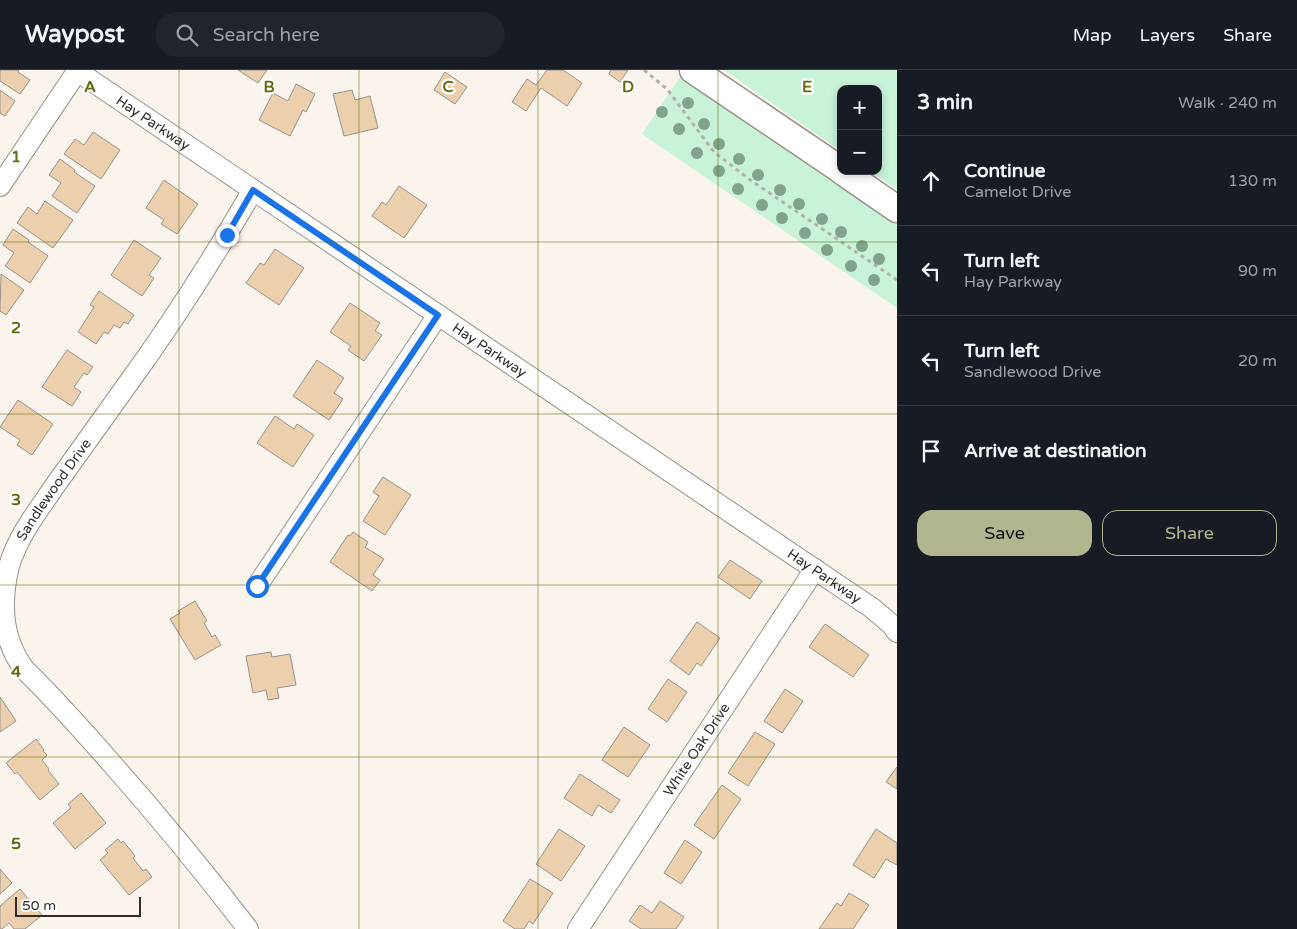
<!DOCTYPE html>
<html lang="en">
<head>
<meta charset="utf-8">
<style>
  body { margin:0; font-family:"Varela Round",sans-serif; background:#20242c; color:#f1f3f6 }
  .controls { position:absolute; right:15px; top:15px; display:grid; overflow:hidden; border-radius:10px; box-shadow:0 2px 8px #0003 }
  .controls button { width:45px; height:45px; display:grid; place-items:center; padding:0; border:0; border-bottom:1px solid #363941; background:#171b24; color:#f1f3f6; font:25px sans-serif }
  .scale { position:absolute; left:15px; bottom:12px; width:126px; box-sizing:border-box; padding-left:5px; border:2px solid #2f2d2a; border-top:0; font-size:14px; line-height:18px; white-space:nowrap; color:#2f2d2a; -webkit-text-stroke:4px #fff; paint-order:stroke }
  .stop { position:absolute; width:15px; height:15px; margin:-11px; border:4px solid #1a73e8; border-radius:50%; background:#fff }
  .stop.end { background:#1a73e8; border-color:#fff; box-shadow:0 1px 5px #0008 }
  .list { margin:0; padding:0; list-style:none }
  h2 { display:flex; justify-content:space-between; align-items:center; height:65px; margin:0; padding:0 20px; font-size:21px }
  h2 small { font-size:16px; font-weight:400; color:#9ea1a6 }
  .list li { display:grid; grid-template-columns:32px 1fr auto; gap:15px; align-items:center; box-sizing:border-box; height:90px; padding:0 20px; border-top:1px solid #363941 }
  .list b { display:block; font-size:19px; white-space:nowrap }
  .list p { margin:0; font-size:16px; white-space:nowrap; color:#9ea1a6 }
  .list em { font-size:16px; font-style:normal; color:#9ea1a6 }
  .actions { display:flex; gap:10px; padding:15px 20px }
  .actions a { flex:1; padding:11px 0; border:1px solid #b2b68e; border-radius:15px; text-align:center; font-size:18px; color:#b2b68e }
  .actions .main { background:#b2b68e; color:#111 }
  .icon { flex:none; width:28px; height:28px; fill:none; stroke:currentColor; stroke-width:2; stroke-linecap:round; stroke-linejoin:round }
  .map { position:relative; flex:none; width:897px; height:859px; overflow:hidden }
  header { display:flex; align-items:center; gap:30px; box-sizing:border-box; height:70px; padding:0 25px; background:#171b24; border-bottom:1px solid #363941 }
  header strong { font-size:24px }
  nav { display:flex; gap:28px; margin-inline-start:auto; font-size:18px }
  .search { width:350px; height:45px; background:#20242c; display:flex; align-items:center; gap:12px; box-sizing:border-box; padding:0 18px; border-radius:28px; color:#9ea1a6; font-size:19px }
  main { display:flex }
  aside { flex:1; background:#171b24 }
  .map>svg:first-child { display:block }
  .green { fill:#c9f3d9 }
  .building { fill:#ecd0ad; stroke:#98928a }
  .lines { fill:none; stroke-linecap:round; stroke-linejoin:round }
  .minor-casing { stroke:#98928a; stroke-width:22 }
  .major-casing { stroke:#98928a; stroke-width:29 }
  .path { stroke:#b5b0aa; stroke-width:3; stroke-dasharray:4 4; stroke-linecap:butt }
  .minor { stroke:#fff; stroke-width:20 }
  .major { stroke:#fff; stroke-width:26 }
  .tree { fill:#81a28c }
  .route { stroke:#1a73e8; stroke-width:6 }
  .grid { fill:none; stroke:#646b10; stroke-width:1; stroke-opacity:0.55 }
  .labels { text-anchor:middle; stroke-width:4.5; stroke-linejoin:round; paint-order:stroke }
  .street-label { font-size:14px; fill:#2f2d2a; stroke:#fff }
  .grid-label { font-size:16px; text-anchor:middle; font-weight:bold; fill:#646b10; stroke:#fff; stroke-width:4.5; stroke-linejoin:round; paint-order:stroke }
</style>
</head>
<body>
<header>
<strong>Waypost</strong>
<div class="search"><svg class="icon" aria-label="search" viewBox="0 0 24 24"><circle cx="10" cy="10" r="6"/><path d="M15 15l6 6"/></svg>Search here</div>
<nav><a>Map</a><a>Layers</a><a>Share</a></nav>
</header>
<main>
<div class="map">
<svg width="897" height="859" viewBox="0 0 897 859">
  <rect width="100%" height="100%" fill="#faf4ec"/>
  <!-- green -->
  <g class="green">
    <path d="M 724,0 L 897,0 L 897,120 L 870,101 L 878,101 L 878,19 L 841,19 L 841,81 Z"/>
    <path d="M 682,4 L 897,155 L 897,238 L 642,64 Z"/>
  </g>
  <!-- building -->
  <g class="building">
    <path d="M 0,0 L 19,0 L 18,2 L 30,10 L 20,24 L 0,11 Z"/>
    <path d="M 238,0 L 267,0 L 258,13 Z"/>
    <path d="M 547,0 L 563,0 L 582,13 L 567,36 L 541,18 L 526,41 L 512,32 L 527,9 L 536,15 Z"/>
    <path d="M 611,0 L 628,0 L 620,12 L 609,4 Z"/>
    <path d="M 445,2 L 467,17 L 455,34 L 434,20 Z"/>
    <path d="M 296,14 L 315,24 L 306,42 L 303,40 L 290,66 L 259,50 L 273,23 L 288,31 Z"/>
    <path d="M 0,20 L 15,31 L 5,46 L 0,43 Z"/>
    <path d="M 352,20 L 355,30 L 370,26 L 378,58 L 344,66 L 333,24 Z"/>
    <path d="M 93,62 L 120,80 L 101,109 L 64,84 L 75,69 L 84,75 Z"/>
    <path d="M 60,89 L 75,100 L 74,102 L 95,116 L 77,143 L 52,126 L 61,113 L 49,105 Z"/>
    <path d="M 164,110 L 198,134 L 177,164 L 161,154 L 164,150 L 146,138 Z"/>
    <path d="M 399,116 L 427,135 L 404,168 L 372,146 L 382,132 L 386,135 Z"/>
    <path d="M 45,131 L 73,150 L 53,178 L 17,153 L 28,137 L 37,144 Z"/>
    <path d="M 13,159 L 29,170 L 28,172 L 48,186 L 30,213 L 5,196 L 14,183 L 3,175 Z"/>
    <path d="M 134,170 L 161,188 L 149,205 L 154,208 L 142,226 L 111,205 Z"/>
    <path d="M 275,179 L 304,198 L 279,235 L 246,213 L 260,193 L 264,195 Z"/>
    <path d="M 1,204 L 24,220 L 6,245 L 0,241 Z"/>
    <path d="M 99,221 L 134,245 L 128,254 L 124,252 L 120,258 L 114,255 L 108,264 L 104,262 L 96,274 L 78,262 L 94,237 L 90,235 Z"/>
    <path d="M 350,233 L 380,253 L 375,261 L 382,265 L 364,291 L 348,280 L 351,276 L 330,262 Z"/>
    <path d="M 67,280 L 93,297 L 87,305 L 84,303 L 74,317 L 81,322 L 72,336 L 42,317 Z"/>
    <path d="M 317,290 L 344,308 L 334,323 L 343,329 L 329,350 L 293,326 Z"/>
    <path d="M 18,330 L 53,354 L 32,385 L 17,375 L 20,370 L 0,357 Z"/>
    <path d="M 275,346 L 294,359 L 297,354 L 314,365 L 293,397 L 257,373 Z"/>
    <path d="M 383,407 L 411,425 L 385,465 L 363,451 L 379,426 L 373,422 Z"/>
    <path d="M 353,462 L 368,472 L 365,477 L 384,489 L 373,505 L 380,510 L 372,521 L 330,492 L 348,465 L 350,466 Z"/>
    <path d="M 730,490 L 762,511 L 750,529 L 718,507 Z"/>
    <path d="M 195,531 L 207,551 L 204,553 L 212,567 L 215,565 L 221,575 L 195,590 L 170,549 L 180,543 L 178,541 Z"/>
    <path d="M 697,552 L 720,568 L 701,596 L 697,593 L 689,605 L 670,591 Z"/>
    <path d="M 825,554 L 869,585 L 853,607 L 809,577 Z"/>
    <path d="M 271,582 L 272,587 L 290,584 L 296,615 L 277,618 L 279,628 L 268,630 L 266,620 L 253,623 L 246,586 Z"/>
    <path d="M 668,609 L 687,622 L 667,652 L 648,639 Z"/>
    <path d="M 785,619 L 803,631 L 782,663 L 764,651 Z"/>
    <path d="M 0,627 L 16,651 L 0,662 Z"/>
    <path d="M 624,657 L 650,675 L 628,707 L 602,690 Z"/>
    <path d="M 755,662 L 775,674 L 748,716 L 728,703 Z"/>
    <path d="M 36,669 L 44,680 L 43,681 L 47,685 L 42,690 L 49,699 L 48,700 L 59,714 L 40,730 L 17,702 L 15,704 L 6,693 Z"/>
    <path d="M 897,697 L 897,719 L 886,712 Z"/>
    <path d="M 580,704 L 620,730 L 611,743 L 598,735 L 592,746 L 564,728 Z"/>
    <path d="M 722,715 L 741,729 L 714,769 L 694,755 Z"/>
    <path d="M 81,723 L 106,753 L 75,779 L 53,753 L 71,738 L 68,734 Z"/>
    <path d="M 559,759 L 585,776 L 561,811 L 536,794 Z"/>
    <path d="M 876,759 L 897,773 L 897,795 L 886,789 L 874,808 L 853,795 Z"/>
    <path d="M 118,769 L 121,773 L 123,771 L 135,786 L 133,788 L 143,801 L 146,799 L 152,807 L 129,825 L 100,790 L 108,783 L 105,780 Z"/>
    <path d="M 685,770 L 702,782 L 681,814 L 664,803 Z"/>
    <path d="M 0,799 L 12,813 L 0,824 Z"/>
    <path d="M 530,809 L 553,823 L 533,854 L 529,851 L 524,859 L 515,859 L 503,851 Z"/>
    <path d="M 20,819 L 42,845 L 25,859 L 14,859 L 9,853 L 2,859 L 0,859 L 0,836 Z"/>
    <path d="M 849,823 L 869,835 L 853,859 L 819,859 L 837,833 L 841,836 Z"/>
    <path d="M 660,831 L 684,847 L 676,859 L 641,859 L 629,851 L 640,835 L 652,843 Z"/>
  </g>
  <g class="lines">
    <defs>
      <g id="minor">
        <path id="s1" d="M 77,1 L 872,538 L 891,554 L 897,562"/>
        <path d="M 0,116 L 78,0"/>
        <path d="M 257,516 L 438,245"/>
        <path id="s2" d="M 248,859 C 205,803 160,748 113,695 C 85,663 56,630 25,600 C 1,569 0,533 9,496 C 18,466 37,442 54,417 C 78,383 103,349 127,315 C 173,252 214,187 253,120"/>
        <path id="s3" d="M 578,859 L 815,499"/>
      </g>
      <g id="major">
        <path d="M 693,0 L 841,100"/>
        <path d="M 842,101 L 897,139"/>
      </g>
    </defs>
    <!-- minor casing -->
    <use href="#minor" class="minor-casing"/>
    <!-- major casing -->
    <use href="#major" class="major-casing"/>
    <!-- path -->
    <path class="path" d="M 644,0 L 667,19 L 714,82 L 749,109 L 897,210"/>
    <!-- minor -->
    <use href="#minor" class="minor"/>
    <!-- major -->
    <use href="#major" class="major"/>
  </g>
  <!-- trees -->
  <g class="tree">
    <circle cx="688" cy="33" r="6"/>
    <circle cx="662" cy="42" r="6"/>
    <circle cx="704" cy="54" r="6"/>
    <circle cx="679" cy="59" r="6"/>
    <circle cx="719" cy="74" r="6"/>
    <circle cx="697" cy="83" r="6"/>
    <circle cx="739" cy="89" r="6"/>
    <circle cx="719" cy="101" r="6"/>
    <circle cx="758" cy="105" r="6"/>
    <circle cx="738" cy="119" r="6"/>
    <circle cx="780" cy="120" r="6"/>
    <circle cx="799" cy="134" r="6"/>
    <circle cx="762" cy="135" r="6"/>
    <circle cx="782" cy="148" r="6"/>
    <circle cx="822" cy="149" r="6"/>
    <circle cx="841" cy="162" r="6"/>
    <circle cx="805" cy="163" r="6"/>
    <circle cx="862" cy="176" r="6"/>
    <circle cx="827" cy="180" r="6"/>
    <circle cx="879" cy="189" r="6"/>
    <circle cx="851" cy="196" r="6"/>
    <circle cx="874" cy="210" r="6"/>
  </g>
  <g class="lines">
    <!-- route -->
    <path class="route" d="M 227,165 L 253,120 L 438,245 L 257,516"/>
  </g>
  <!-- grid -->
  <path class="grid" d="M 179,0 L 179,859M 359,0 L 359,859M 538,0 L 538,859M 718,0 L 718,859M 0,172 L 897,172M 0,344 L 897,344M 0,515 L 897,515M 0,687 L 897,687"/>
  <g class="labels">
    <!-- street labels -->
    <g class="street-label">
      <text dy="5" stroke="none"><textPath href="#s1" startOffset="92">Hay Parkway</textPath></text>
      <text dy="5" stroke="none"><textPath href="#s1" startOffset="498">Hay Parkway</textPath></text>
      <text dy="5" stroke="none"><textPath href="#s2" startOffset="540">Sandlewood Drive</textPath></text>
      <text dy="5" stroke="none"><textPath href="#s1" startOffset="902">Hay Parkway</textPath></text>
      <text dy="5" stroke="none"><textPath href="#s3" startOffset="215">White Oak Drive</textPath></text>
    </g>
  </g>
  <g class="grid-label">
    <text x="90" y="22">A</text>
    <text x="269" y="22">B</text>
    <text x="448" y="22">C</text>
    <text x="628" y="22">D</text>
    <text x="807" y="22">E</text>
    <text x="16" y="92">1</text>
    <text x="16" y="263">2</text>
    <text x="16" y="435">3</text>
    <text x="16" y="607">4</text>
    <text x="16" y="779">5</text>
  </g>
</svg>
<div class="controls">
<button>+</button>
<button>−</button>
</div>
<div class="scale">50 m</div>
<div class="stop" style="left:257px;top:516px"></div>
<div class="stop end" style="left:227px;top:165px"></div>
</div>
<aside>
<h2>3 min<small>Walk · 240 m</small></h2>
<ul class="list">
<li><svg class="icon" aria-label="ahead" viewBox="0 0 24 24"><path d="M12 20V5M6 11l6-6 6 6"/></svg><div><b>Continue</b><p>Camelot Drive</p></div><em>130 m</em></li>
<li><svg class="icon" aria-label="left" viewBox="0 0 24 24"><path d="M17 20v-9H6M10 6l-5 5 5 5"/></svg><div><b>Turn left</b><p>Hay Parkway</p></div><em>90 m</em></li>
<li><svg class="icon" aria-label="left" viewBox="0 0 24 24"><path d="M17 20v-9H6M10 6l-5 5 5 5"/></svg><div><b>Turn left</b><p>Sandlewood Drive</p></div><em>20 m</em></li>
<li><svg class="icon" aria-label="arrive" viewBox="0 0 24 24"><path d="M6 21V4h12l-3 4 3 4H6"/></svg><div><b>Arrive at destination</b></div></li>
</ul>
<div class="actions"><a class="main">Save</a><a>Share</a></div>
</aside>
</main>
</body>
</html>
